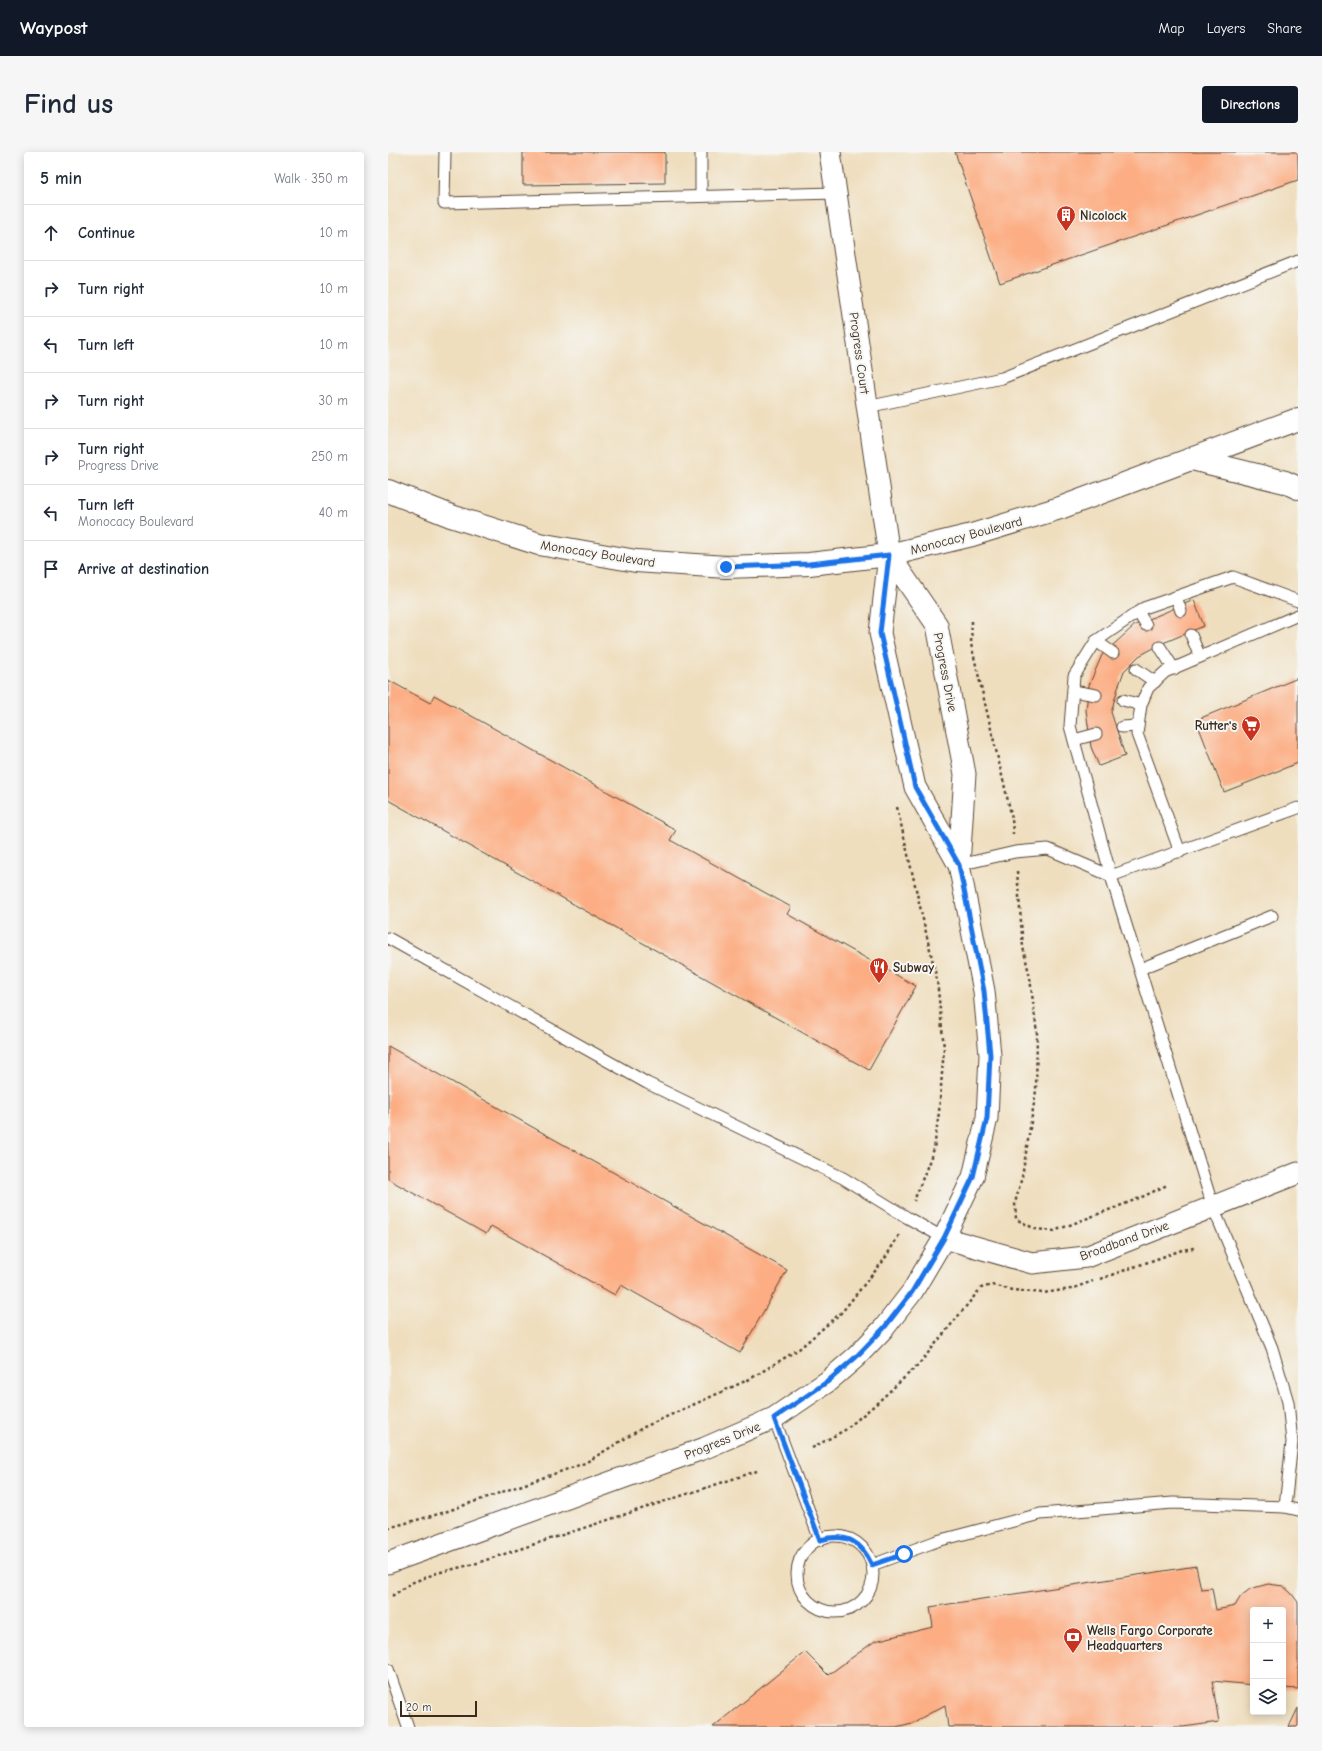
<!DOCTYPE html>
<html lang="en">
<head>
<meta charset="utf-8">
<style>
  body { margin:0; font-family:"Comic Neue",sans-serif; background:#f6f6f7; color:#1f2937 }
  .controls { position:absolute; right:12px; bottom:12px; display:grid; overflow:hidden; border-radius:4px; box-shadow:0 2px 10px #0003 }
  .controls button { width:36px; height:36px; display:grid; place-items:center; padding:0; border:0; border-bottom:1px solid #e0e1e3; background:#fff; color:#1f2937; font:20px sans-serif }
  .scale { position:absolute; left:12px; bottom:10px; width:77px; box-sizing:border-box; padding-left:4px; border:2px solid #3b2a1e; border-top:0; font-size:11px; line-height:14px; white-space:nowrap; color:#3b2a1e; -webkit-text-stroke:3px #f6f6f2; paint-order:stroke }
  .stop { position:absolute; width:12px; height:12px; margin:-9px; border:3px solid #1a73e8; border-radius:50%; background:#fff }
  .stop.end { background:#1a73e8; border-color:#fff; box-shadow:0 1px 4px #0008 }
  .list { margin:0; padding:0; list-style:none }
  h2 { display:flex; justify-content:space-between; align-items:center; height:52px; margin:0; padding:0 16px; font-size:17px }
  h2 small { font-size:13px; font-weight:400; color:#747a83 }
  .list li { display:grid; grid-template-columns:26px 1fr auto; gap:12px; align-items:center; box-sizing:border-box; height:56px; padding:0 16px; border-top:1px solid #e0e1e3 }
  .list b { display:block; font-size:15px; white-space:nowrap }
  .list p { margin:0; font-size:13px; white-space:nowrap; color:#747a83 }
  .list em { font-size:13px; font-style:normal; color:#747a83 }
  .icon { flex:none; width:22px; height:22px; fill:none; stroke:currentColor; stroke-width:2; stroke-linecap:round; stroke-linejoin:round }
  .map { position:relative; flex:none; width:910px; height:1575px; overflow:hidden; border-radius:4px }
  header { display:flex; align-items:center; gap:24px; box-sizing:border-box; height:56px; padding:0 20px; background:#111827; color:#fff }
  header strong { font-size:19px }
  nav { display:flex; gap:22px; margin-inline-start:auto; font-size:14px }
  .intro { display:flex; align-items:center; justify-content:space-between; box-sizing:border-box; height:96px; padding:0 24px }
  h1 { margin:0; font-size:28px }
  .button { padding:10px 18px; border-radius:4px; background:#111827; color:#fff; font-size:14px; font-weight:700 }
  main { display:flex; gap:24px; padding:0 24px }
  aside { flex:1; background:#fff; border-radius:4px; box-shadow:0 2px 10px #0003 }
  .map>svg:first-child { display:block }
  .building { fill:#fcad83 }
  .lines { fill:none; stroke-linecap:round; stroke-linejoin:round }
  .service-casing { stroke:#564536; stroke-width:13 }
  .minor-casing { stroke:#564536; stroke-width:23 }
  .secondary-casing { stroke:#564536; stroke-width:24 }
  .path { stroke:#564536; stroke-width:2.5; stroke-dasharray:3 3; stroke-linecap:butt }
  .service { stroke:#fff; stroke-width:11 }
  .minor { stroke:#fff; stroke-width:21 }
  .secondary { stroke:#fff; stroke-width:22 }
  .route { stroke:#1a73e8; stroke-width:5 }
  .labels { text-anchor:middle; stroke-width:4; stroke-linejoin:round; paint-order:stroke }
  .poi-label { font-size:13px; font-weight:bold; fill:#3b2a1e; stroke:#f6f6f2; text-anchor:start }
  .street-label { font-size:13px; fill:#3b2a1e; stroke:#f6f6f2 }
</style>
</head>
<body>
<header>
<strong>Waypost</strong>
<nav><a>Map</a><a>Layers</a><a>Share</a></nav>
</header>
<div class="intro"><h1>Find us</h1><a class="button">Directions</a></div>
<main>
<aside>
<h2>5 min<small>Walk · 350 m</small></h2>
<ul class="list">
<li><svg class="icon" aria-label="ahead" viewBox="0 0 24 24"><path d="M12 20V5M6 11l6-6 6 6"/></svg><div><b>Continue</b></div><em>10 m</em></li>
<li><svg class="icon" aria-label="right" viewBox="0 0 24 24"><path d="M7 20v-9h11M14 6l5 5-5 5"/></svg><div><b>Turn right</b></div><em>10 m</em></li>
<li><svg class="icon" aria-label="left" viewBox="0 0 24 24"><path d="M17 20v-9H6M10 6l-5 5 5 5"/></svg><div><b>Turn left</b></div><em>10 m</em></li>
<li><svg class="icon" aria-label="right" viewBox="0 0 24 24"><path d="M7 20v-9h11M14 6l5 5-5 5"/></svg><div><b>Turn right</b></div><em>30 m</em></li>
<li><svg class="icon" aria-label="right" viewBox="0 0 24 24"><path d="M7 20v-9h11M14 6l5 5-5 5"/></svg><div><b>Turn right</b><p>Progress Drive</p></div><em>250 m</em></li>
<li><svg class="icon" aria-label="left" viewBox="0 0 24 24"><path d="M17 20v-9H6M10 6l-5 5 5 5"/></svg><div><b>Turn left</b><p>Monocacy Boulevard</p></div><em>40 m</em></li>
<li><svg class="icon" aria-label="arrive" viewBox="0 0 24 24"><path d="M6 21V4h12l-3 4 3 4H6"/></svg><div><b>Arrive at destination</b></div></li>
</ul>
</aside>
<div class="map">
<svg width="910" height="1575" viewBox="0 0 910 1575">
  <rect width="100%" height="100%" fill="#f6f6f2"/>
  <filter id="ink" filterUnits="userSpaceOnUse"><feTurbulence type="fractalNoise" baseFrequency=".025" numOctaves="2"/><feDisplacementMap in="SourceGraphic" scale="8" xChannelSelector="R" yChannelSelector="G"/><feConvolveMatrix kernelMatrix="1 2 1 2 8 2 1 2 1" color-interpolation-filters="sRGB"/></filter>
  <filter id="wash" filterUnits="userSpaceOnUse"><feTurbulence type="fractalNoise" baseFrequency=".012" numOctaves="4" result="noise"/><feDisplacementMap in="SourceGraphic" scale="16" xChannelSelector="R" yChannelSelector="G"/><feGaussianBlur stdDeviation="0.9" result="paint"/><feColorMatrix in="noise" values="0 0 0 0 0 0 0 0 0 0 0 0 0 0 0 0 0 1.4 0 .05"/><feComposite in="paint" operator="in"/></filter>
  <g filter="url(#wash)">
    <rect width="100%" height="100%" fill="#efdebe"/>
    <g id="blocks">
      <!-- building -->
      <g class="building">
        <path d="M 135,0 L 277,0 L 277,31 L 135,33 Z"/>
        <path d="M 567,0 L 910,0 L 910,28 L 612,131 Z"/>
        <path d="M 806,448 L 816,474 L 775,491 L 751,504 L 736,519 L 730,536 L 723,560 L 737,604 L 711,614 L 703,595 L 698,558 L 701,533 L 714,503 L 747,473 Z"/>
        <path d="M 910,526 L 910,611 L 836,640 L 808,568 Z"/>
        <path d="M 0,528 L 42,551 L 46,543 L 288,678 L 282,688 L 403,755 L 399,762 L 528,834 L 481,918 L 0,648 Z"/>
        <path d="M 0,894 L 399,1118 L 352,1201 L 233,1133 L 227,1143 L 103,1074 L 98,1082 L 0,1027 Z"/>
        <path d="M 808,1414 L 813,1437 L 824,1436 L 828,1458 L 847,1454 L 853,1444 L 862,1437 L 880,1432 L 895,1434 L 903,1441 L 910,1450 L 910,1537 L 895,1536 L 895,1458 L 865,1458 L 865,1533 L 824,1529 L 831,1570 L 795,1575 L 560,1575 L 557,1553 L 524,1571 L 508,1575 L 325,1575 L 417,1500 L 440,1523 L 487,1489 L 545,1475 L 542,1455 Z"/>
        <path d="M 910,1556 L 910,1575 L 901,1575 Z"/>
      </g>
    </g>
  </g>
  <g filter="url(#ink)">
    <use href="#blocks" fill-opacity="0" stroke="#564536" stroke-width="1"/>
    <g class="lines">
      <defs>
        <g id="service">
          <path d="M 57,0 L 56,51 L 448,41"/>
          <path d="M 313,44 L 313,0"/>
          <path d="M 479,255 L 614,226 L 910,109"/>
          <path d="M 788,445 L 793,459"/>
          <path d="M 750,460 L 758,473"/>
          <path d="M 803,483 L 812,505"/>
          <path d="M 708,489 L 725,501"/>
          <path d="M 772,495 L 786,517"/>
          <path d="M 748,517 L 767,530"/>
          <path d="M 685,539 L 708,543"/>
          <path d="M 735,548 L 753,553"/>
          <path d="M 734,575 L 750,574"/>
          <path d="M 686,588 L 708,582"/>
          <path d="M 792,700 L 749,582 L 753,553 L 760,536 L 777,520 L 910,463"/>
          <path d="M 571,713 L 627,700 L 660,697 L 723,724"/>
          <path d="M 723,724 L 682,574 L 686,524 L 708,489 L 756,456 L 845,425 L 910,449"/>
          <path d="M 0,786 L 259,931 L 455,1026 L 520,1066 L 556,1086"/>
          <path d="M 752,817 L 884,764"/>
          <path d="M 386,1266 L 432,1388"/>
          <path d="M 897,1355 L 904,1290 L 900,1250 L 884,1196 L 825,1055 L 723,724 L 910,656"/>
          <circle cx="447" cy="1422" r="38"/>
          <path d="M 484,1413 L 549,1389 L 652,1362 L 785,1351 L 897,1355 L 910,1358"/>
          <path d="M 0,1517 L 20,1575"/>
        </g>
        <g id="minor">
          <path d="M 442,0 L 501,403 L 492,481 L 527,635 L 571,713"/>
          <path d="M 556,1086 L 644,1111 L 698,1105 L 910,1021"/>
          <path d="M 0,1411 L 317,1296 L 386,1266 L 439,1230 L 468,1205 L 496,1176 L 524,1140 L 556,1086 L 585,1025 L 599,966 L 602,903 L 596,839 L 571,713 L 577,622 L 549,473 L 501,403"/>
        </g>
        <g id="secondary">
          <path d="M 804,307 L 897,330 L 910,336"/>
          <path d="M 0,339 L 63,364 L 151,392 L 248,409 L 338,415 L 421,412 L 501,403 L 584,383 L 672,356 L 910,267"/>
        </g>
      </defs>
      <!-- service casing -->
      <use href="#service" class="service-casing"/>
      <!-- minor casing -->
      <use href="#minor" class="minor-casing"/>
      <!-- secondary casing -->
      <use href="#secondary" class="secondary-casing"/>
      <!-- path -->
      <g class="path">
        <path d="M 584,469 L 583,492 L 624,666 L 625,682"/>
        <path d="M 509,655 L 549,828 L 556,896 L 551,960 L 546,997 L 526,1049"/>
        <path d="M 629,719 L 635,795 L 642,826 L 649,881 L 648,939 L 634,1025 L 627,1051 L 628,1067 L 647,1077 L 666,1079 L 752,1046 L 779,1033"/>
        <path d="M 712,1127 L 794,1098 L 806,1096"/>
        <path d="M 424,1296 L 457,1278 L 488,1252 L 531,1212 L 593,1136 L 604,1133 L 624,1138 L 655,1141 L 683,1137 L 705,1129"/>
        <path d="M 0,1376 L 54,1361 L 197,1311 L 256,1275 L 362,1227 L 411,1197 L 454,1160 L 496,1108 L 511,1083"/>
        <path d="M 4,1444 L 23,1431 L 49,1421 L 86,1412 L 369,1319"/>
      </g>
      <!-- service -->
      <use href="#service" class="service"/>
      <!-- minor -->
      <use href="#minor" class="minor"/>
      <!-- secondary -->
      <use href="#secondary" class="secondary"/>
    </g>
  </g>
  <g class="lines" filter="url(#ink)">
    <!-- route -->
    <path class="route" d="M 338,415 L 421,412 L 501,403 L 492,481 L 527,635 L 571,713 L 596,839 L 602,903 L 599,966 L 585,1025 L 556,1086 L 524,1140 L 496,1176 L 468,1205 L 439,1230 L 386,1266 L 432,1388 C 459,1381 473,1389 484,1413 L 516,1402"/>
  </g>
  <!-- icons -->
  <defs>
    <symbol id="building-pin" viewBox="-11 -11 22 30"><path d="M0 17L-7.5 6A9.5 9.5 0 1 1 7.5 6Z" fill="#c8321e" stroke="#f6f6f2"/><path d="M-4-6H4V6H1V3H-1V6H-4ZM-2.5-4.3h1.7v1.8h-1.7ZM.8-4.3h1.7v1.8H.8ZM-2.5-1h1.7V.8h-1.7ZM.8-1h1.7V.8H.8Z" fill="#fff"/></symbol>
    <symbol id="supermarket-pin" viewBox="-11 -11 22 30"><path d="M0 17L-7.5 6A9.5 9.5 0 1 1 7.5 6Z" fill="#c8321e" stroke="#f6f6f2"/><path d="M-6-5.5h2.5l.6 2H6L4.5 2H-2.5L-4.4-4H-6ZM-1.5 3.2a1.3 1.3 0 1 0 .1 0ZM3 3.2a1.3 1.3 0 1 0 .1 0Z" fill="#fff"/></symbol>
    <symbol id="restaurant-pin" viewBox="-11 -11 22 30"><path d="M0 17L-7.5 6A9.5 9.5 0 1 1 7.5 6Z" fill="#c8321e" stroke="#f6f6f2"/><path d="M-5-6h1v4h1v-4h1v4h1v-4h1v5L-1.5 .5V6h-2V.5L-5-1ZM5-6V6H3V1.5H1.5Q1.5-4 5-6Z" fill="#fff"/></symbol>
    <symbol id="bank-pin" viewBox="-11 -11 22 30"><path d="M0 17L-7.5 6A9.5 9.5 0 1 1 7.5 6Z" fill="#c8321e" stroke="#f6f6f2"/><path d="M-6-4H6V4H-6ZM0-2.3a2.3 2.3 0 1 0 0 4.6a2.3 2.3 0 1 0 0-4.6Z" fill="#fff"/></symbol>
  </defs>
  <g fill-rule="evenodd">
    <use href="#building-pin" x="667" y="52" width="22" height="30"/>
    <use href="#supermarket-pin" x="852" y="562" width="22" height="30"/>
    <use href="#restaurant-pin" x="480" y="804" width="22" height="30"/>
    <use href="#bank-pin" x="674" y="1474" width="22" height="30"/>
  </g>
  <g class="labels">
    <!-- poi labels -->
    <g class="poi-label">
      <text x="692" y="68">Nicolock</text>
      <text x="849" y="578" text-anchor="end">Rutter's</text>
      <text x="505" y="820">Subway</text>
      <text x="699" y="1483">Wells Fargo Corporate<tspan x="699" dy="15">Headquarters</tspan></text>
    </g>
    <!-- street labels -->
    <g class="street-label">
      <text transform="translate(472 201) rotate(82)" y="5">Progress Court</text>
      <text transform="translate(578 383) rotate(-15)" y="5">Monocacy Boulevard</text>
      <text transform="translate(210 401) rotate(9)" y="5">Monocacy Boulevard</text>
      <text transform="translate(558 520) rotate(79)" y="5">Progress Drive</text>
      <text transform="translate(736 1088) rotate(-20)" y="5">Broadband Drive</text>
      <text transform="translate(334 1288) rotate(-22)" y="5">Progress Drive</text>
    </g>
  </g>
</svg>
<div class="controls">
<button>+</button>
<button>−</button>
<button><svg class="icon" aria-label="layers" viewBox="0 0 24 24"><path d="M12 4l9 5-9 5-9-5zM3 14l9 5 9-5"/></svg></button>
</div>
<div class="scale">20 m</div>
<div class="stop" style="left:516px;top:1402px"></div>
<div class="stop end" style="left:338px;top:415px"></div>
</div>
</main>
</body>
</html>
